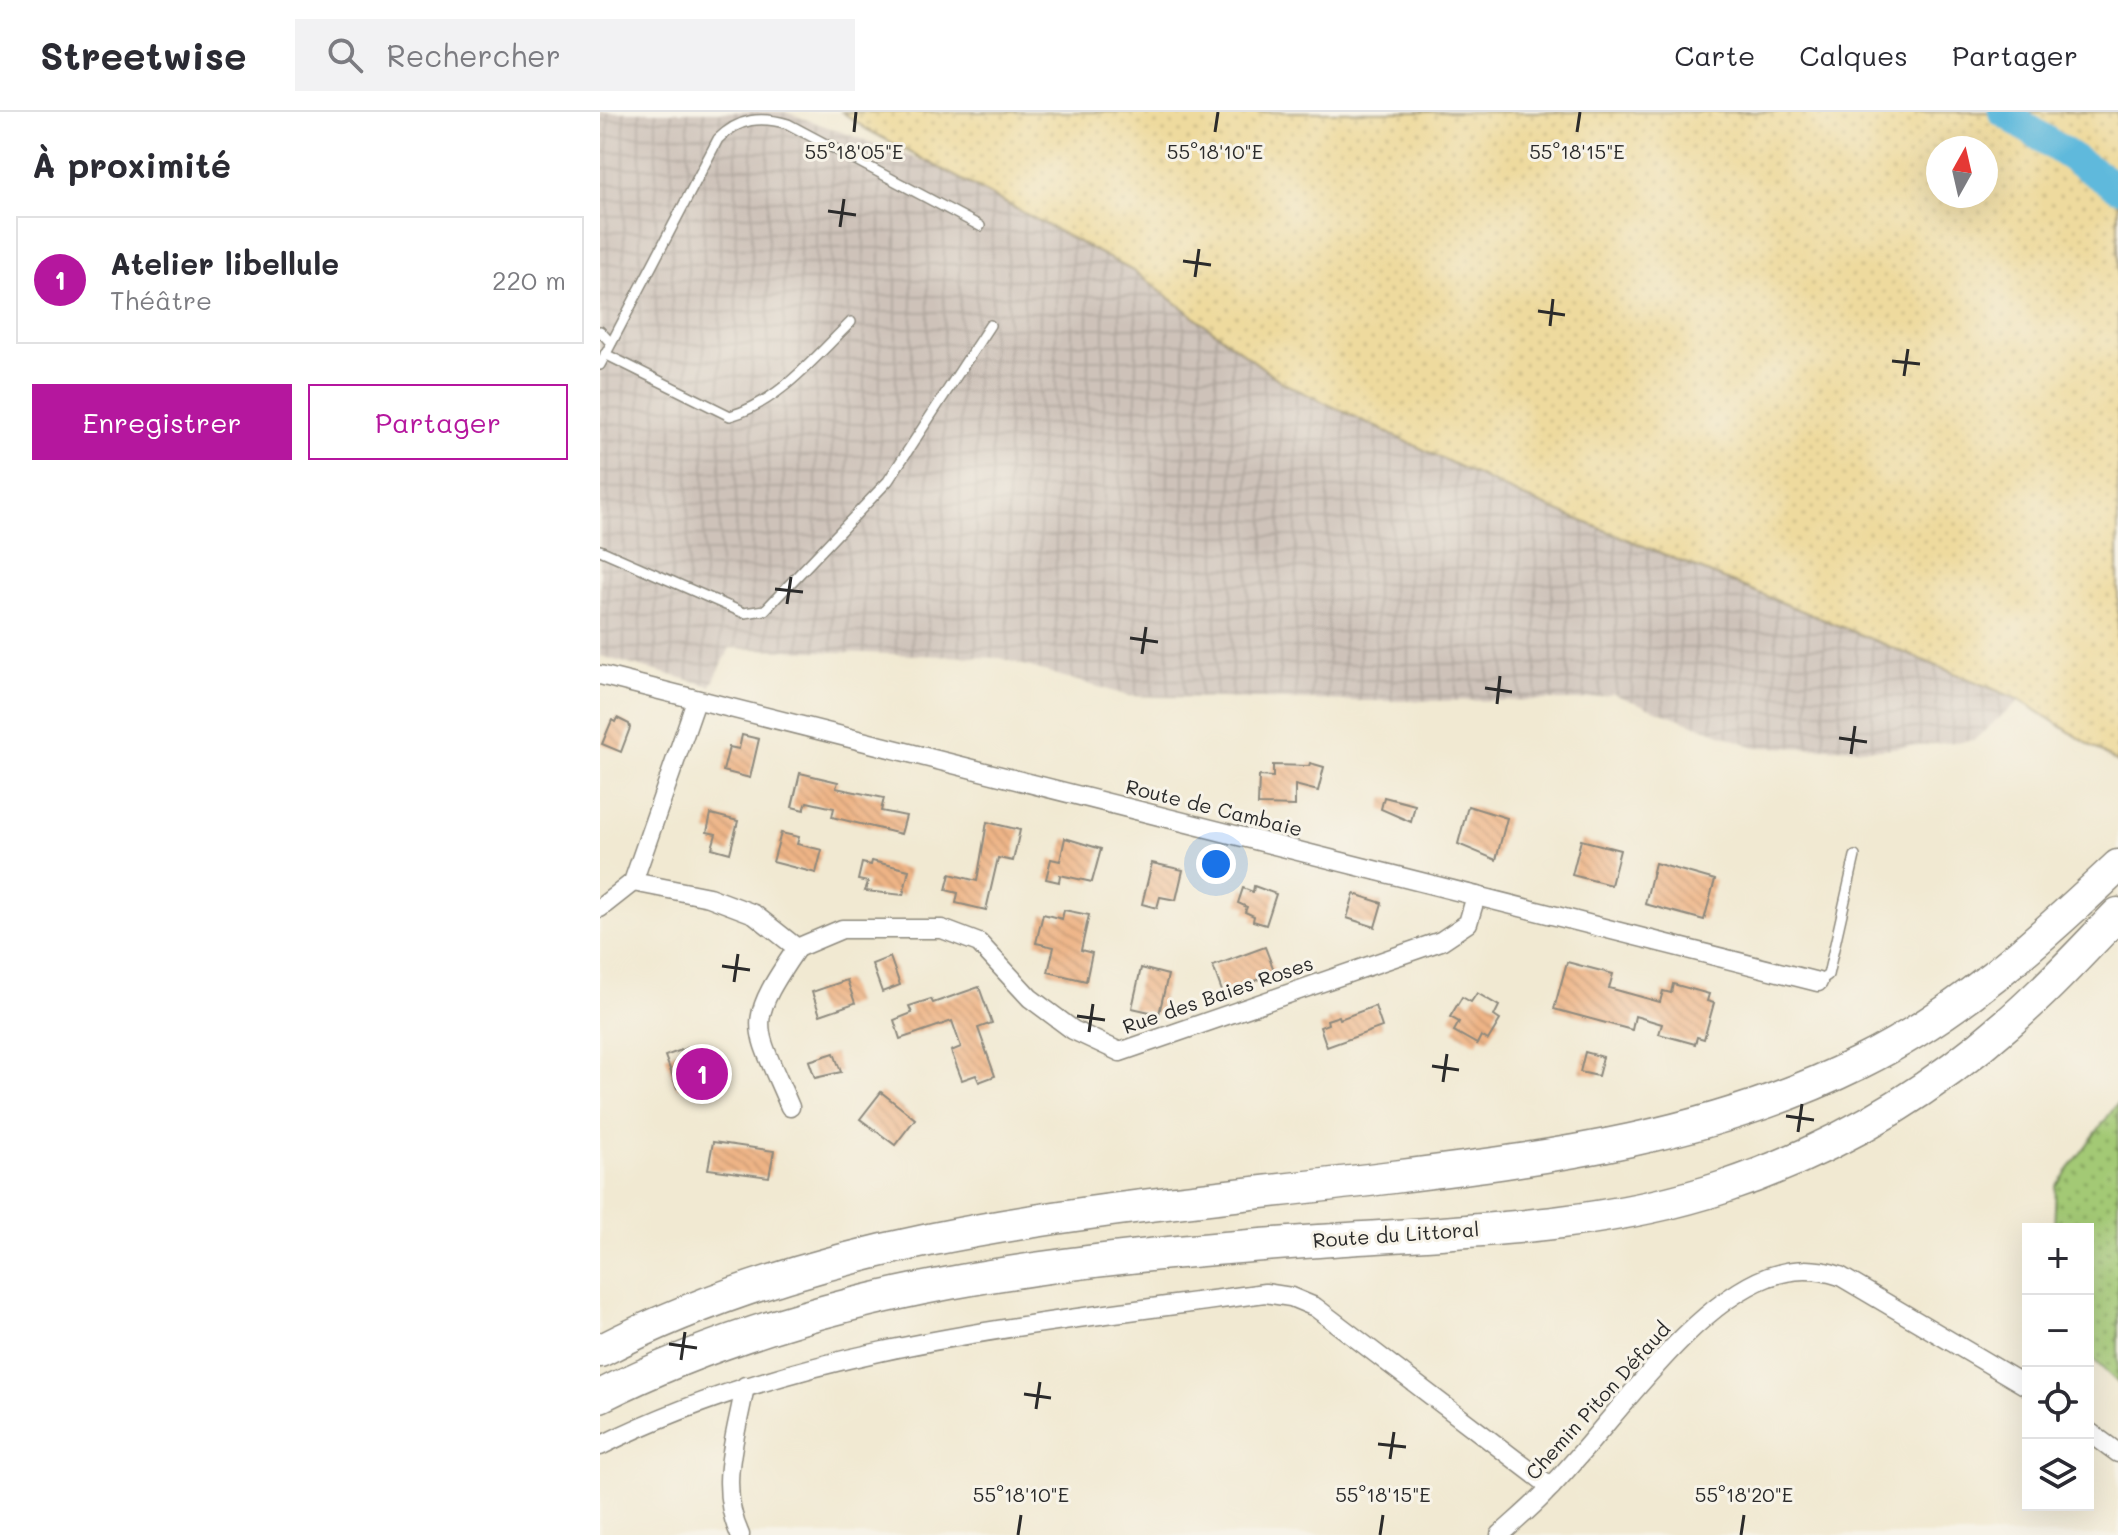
<!DOCTYPE html>
<html lang="fr">
<head>
<meta charset="utf-8">
<style>
  body { margin:0; font-family:Mali,sans-serif; background:#f2f2f3; color:#2b2b33 }
  .controls { position:absolute; right:24px; bottom:24px; display:grid; overflow:hidden; border-radius:0px; box-shadow:0 8px 32px #0002 }
  .controls button { width:72px; height:72px; display:grid; place-items:center; padding:0; border:0; border-bottom:2px solid #e1e1e2; background:#fff; color:#2b2b33; font:40px sans-serif }
  .compass { position:absolute; left:1326px; top:24px; width:72px; height:72px; border-radius:50%; background:#fff; box-shadow:0 8px 32px #0002; rotate:8deg }
  .you { position:absolute; left:616px; top:752px; width:28px; height:28px; margin:-20px; border:6px solid #fff; border-radius:50%; background:#1a73e8; box-shadow:0 0 0 12px #1a73e833 }
  .badge { display:grid; place-items:center; width:52px; height:52px; border-radius:50%; background:#b5179e; color:#fff; font-size:26px; font-weight:700 }
  .pin { position:absolute; translate:-50% -50%; border:4px solid #fff; box-shadow:0 2px 8px #0006 }
  .list { margin:0; padding:0; list-style:none }
  h2 { display:flex; justify-content:space-between; align-items:center; height:104px; margin:0; padding:0 32px; font-size:34px }
  h2 small { font-size:26px; font-weight:400; color:#7c7c81 }
  .list li { display:grid; grid-template-columns:52px 1fr auto; gap:24px; align-items:center; box-sizing:border-box; height:128px; margin:0 16px 16px; padding:0 16px; border:2px solid #e1e1e2; border-radius:0px }
  .list b { display:block; font-size:30px; white-space:nowrap }
  .list p { margin:0; font-size:26px; white-space:nowrap; color:#7c7c81 }
  .list em { font-size:26px; font-style:normal; color:#7c7c81 }
  .actions { display:flex; gap:16px; padding:24px 32px }
  .actions a { flex:1; padding:18px 0; border:2px solid #b5179e; border-radius:0px; text-align:center; font-size:28px; color:#b5179e }
  .actions .main { background:#b5179e; color:#fff }
  .icon { flex:none; width:44px; height:44px; fill:none; stroke:currentColor; stroke-width:2; stroke-linecap:round; stroke-linejoin:round }
  .map { position:relative; flex:none; width:1518px; height:1423px; overflow:hidden }
  header { display:flex; align-items:center; gap:48px; box-sizing:border-box; height:112px; padding:0 40px; background:#fff; border-bottom:2px solid #e1e1e2 }
  header strong { font-size:38px }
  nav { display:flex; gap:44px; margin-inline-start:auto; font-size:28px }
  .search { width:560px; height:72px; background:#f2f2f3; display:flex; align-items:center; gap:20px; box-sizing:border-box; padding:0 28px; border-radius:0px; color:#7c7c81; font-size:30px }
  main { display:flex }
  aside { flex:1; background:#fff }
  .map>svg:first-child { display:block }
  .industrial { fill:url(#industrial-grid) }
  .grass { fill:url(#grass-dots); stroke:#677a50; stroke-width:2 }
  .sand { fill:url(#sand-dots); stroke:#8c8264; stroke-width:2; fill-rule:evenodd }
  .lines { fill:none; stroke-linecap:round; stroke-linejoin:round }
  .river { stroke:#5fb9dc; stroke-width:30 }
  .building { fill:url(#building-back-hatch) }
  .lane-casing { stroke:#8e8a7e; stroke-width:12 }
  .street-casing { stroke:#8e8a7e; stroke-width:21 }
  .highway-casing { stroke:#8e8a7e; stroke-width:35 }
  .lane { stroke:#fff; stroke-width:9 }
  .street { stroke:#fff; stroke-width:18 }
  .highway { stroke:#fff; stroke-width:32 }
  .ticks { fill:none; stroke:#2b2b2b; stroke-width:3 }
  .labels { text-anchor:middle; stroke-width:6; stroke-linejoin:round; paint-order:stroke }
  .street-label { font-size:20px; fill:#2b2b2b; stroke:#f7f3e8 }
  .ticks-label { font-size:20px; text-anchor:middle; fill:#2b2b2b; stroke:#f7f3e8; stroke-width:6; stroke-linejoin:round; paint-order:stroke }
</style>
</head>
<body>
<header>
<strong>Streetwise</strong>
<div class="search"><svg class="icon" aria-label="search" viewBox="0 0 24 24"><circle cx="10" cy="10" r="6"/><path d="M15 15l6 6"/></svg>Rechercher</div>
<nav><a>Carte</a><a>Calques</a><a>Partager</a></nav>
</header>
<main>
<aside>
<h2>À proximité<small></small></h2>
<ul class="list">
<li><span class="badge">1</span><div><b>Atelier libellule</b><p>Théâtre</p></div><em>220 m</em></li>
</ul>
<div class="actions"><a class="main">Enregistrer</a><a>Partager</a></div>
</aside>
<div class="map">
<svg width="1518" height="1423" viewBox="0 0 1518 1423">
  <defs>
    <pattern id="industrial-grid" width="8" height="8" patternUnits="userSpaceOnUse" patternTransform="scale(2)"><rect width="8" height="8" fill="#cec2b9"/><path d="M0 4h8M4 0v8" fill="none" stroke="#b1a79f"/></pattern>
    <pattern id="grass-dots" width="8" height="8" patternUnits="userSpaceOnUse" patternTransform="scale(2)"><rect width="8" height="8" fill="#a3c974"/><path d="M2 2h.1M6 6h.1" fill="none" stroke="#85a35f" stroke-width="1.8" stroke-linecap="round"/></pattern>
    <pattern id="sand-dots" width="8" height="8" patternUnits="userSpaceOnUse" patternTransform="scale(2)"><rect width="8" height="8" fill="#eeda9e"/><path d="M2 2h.1M6 6h.1" fill="none" stroke="#cb8" stroke-width="1.8" stroke-linecap="round"/></pattern>
    <pattern id="building-back-hatch" width="6" height="6" patternUnits="userSpaceOnUse" patternTransform="scale(2)"><rect width="6" height="6" fill="#eeb486"/><path d="M-1 5l2 2M0 0l6 6M5-1l2 2" fill="none" stroke="#cc9b74"/></pattern>
  </defs>
  <rect width="100%" height="100%" fill="#f7f3e8"/>
  <filter id="ink" filterUnits="userSpaceOnUse"><feTurbulence type="fractalNoise" baseFrequency=".0125" numOctaves="2"/><feDisplacementMap in="SourceGraphic" scale="16" xChannelSelector="R" yChannelSelector="G"/><feConvolveMatrix kernelMatrix="1 2 1 2 8 2 1 2 1" color-interpolation-filters="sRGB"/></filter>
  <filter id="wash" filterUnits="userSpaceOnUse"><feTurbulence type="fractalNoise" baseFrequency=".006" numOctaves="4" result="noise"/><feDisplacementMap in="SourceGraphic" scale="32" xChannelSelector="R" yChannelSelector="G"/><feGaussianBlur stdDeviation="1.8" result="paint"/><feColorMatrix in="noise" values="0 0 0 0 0 0 0 0 0 0 0 0 0 0 0 0 0 1.4 0 .05"/><feComposite in="paint" operator="in"/></filter>
  <g filter="url(#wash)">
    <rect width="100%" height="100%" fill="#f1e9d2"/>
    <!-- industrial -->
    <path class="industrial" d="M 0,0 L 185,0 L 332,52 L 535,160 L 683,271 L 921,384 L 1420,588 L 1374,628 L 1281,637 L 1155,635 L 1013,582 L 980,588 L 755,589 L 529,584 L 400,546 L 130,536 L 111,574 L 0,544 Z"/>
    <!-- grass -->
    <path class="grass" d="M 1518,991 L 1518,1271 L 1494,1248 L 1488,1233 L 1488,1117 L 1454,1117 L 1456,1074 Z"/>
    <!-- sand -->
    <path class="sand" d="M 242,0 L 1518,0 L 1518,651 L 1420,588 L 921,384 L 683,271 L 535,160 L 266,17 ZM 1338,36 L 1386,36 L 1386,84 L 1338,84 Z"/>
    <g class="lines">
      <!-- river -->
      <path class="river" d="M 1403,0 L 1518,76"/>
    </g>
    <g id="blocks">
      <!-- building -->
      <g class="building">
        <path d="M 17,606 L 29,612 L 30,616 L 21,640 L 2,632 L 12,608 L 15,610 Z"/>
        <path d="M 142,623 L 159,627 L 150,666 L 123,659 L 129,635 L 139,637 Z"/>
        <path d="M 710,651 L 724,655 L 718,679 L 695,673 L 695,694 L 658,693 L 659,664 L 673,665 L 673,653 L 709,654 Z"/>
        <path d="M 200,661 L 238,670 L 236,676 L 284,686 L 281,699 L 306,704 L 301,722 L 232,705 L 234,696 L 207,690 L 204,698 L 192,695 Z"/>
        <path d="M 784,685 L 815,693 L 811,710 L 781,697 Z"/>
        <path d="M 868,694 L 907,706 L 896,748 L 858,732 Z"/>
        <path d="M 111,702 L 138,709 L 130,741 L 112,736 L 116,722 L 107,720 Z"/>
        <path d="M 387,710 L 420,718 L 413,749 L 398,746 L 386,798 L 356,791 L 358,781 L 346,778 L 350,762 L 377,769 Z"/>
        <path d="M 181,721 L 199,725 L 197,732 L 222,738 L 216,761 L 173,750 Z"/>
        <path d="M 465,726 L 501,737 L 492,770 L 460,763 L 459,770 L 446,767 L 451,747 L 460,749 Z"/>
        <path d="M 981,728 L 1020,738 L 1011,773 L 972,763 Z"/>
        <path d="M 272,749 L 309,758 L 303,783 L 265,779 L 268,770 L 258,768 L 262,751 L 271,753 Z"/>
        <path d="M 552,751 L 583,758 L 576,788 L 560,785 L 557,796 L 542,792 Z"/>
        <path d="M 1055,751 L 1115,768 L 1104,808 L 1045,792 Z"/>
        <path d="M 654,774 L 676,782 L 666,813 L 653,809 L 654,804 L 645,800 L 647,795 L 638,791 L 643,776 L 653,780 Z"/>
        <path d="M 754,782 L 782,791 L 775,815 L 747,806 Z"/>
        <path d="M 464,798 L 489,803 L 481,838 L 492,841 L 486,869 L 448,860 L 454,835 L 436,831 L 443,802 L 462,807 Z"/>
        <path d="M 665,835 L 675,861 L 623,882 L 613,854 Z"/>
        <path d="M 290,845 L 300,873 L 282,880 L 272,852 Z"/>
        <path d="M 967,850 L 1013,862 L 1009,876 L 1060,890 L 1063,879 L 1071,881 L 1073,872 L 1109,882 L 1107,889 L 1114,891 L 1104,927 L 1097,925 L 1095,932 L 1059,922 L 1062,912 L 1035,904 L 1032,918 L 954,897 Z"/>
        <path d="M 541,856 L 568,863 L 559,902 L 532,896 Z"/>
        <path d="M 247,868 L 255,891 L 220,903 L 212,880 Z"/>
        <path d="M 379,875 L 392,911 L 378,916 L 395,964 L 379,970 L 376,963 L 362,968 L 351,939 L 361,935 L 352,909 L 300,927 L 294,908 L 312,901 L 309,894 L 331,887 L 333,891 Z"/>
        <path d="M 877,881 L 899,894 L 894,904 L 900,908 L 888,928 L 881,924 L 877,932 L 854,919 L 859,910 L 850,905 L 862,885 L 871,890 Z"/>
        <path d="M 775,894 L 782,915 L 727,935 L 720,915 L 728,912 L 727,908 L 739,904 L 740,907 Z"/>
        <path d="M 95,933 L 100,948 L 107,945 L 116,971 L 102,976 L 99,968 L 77,976 L 65,944 Z"/>
        <path d="M 985,940 L 1003,945 L 998,964 L 980,960 Z"/>
        <path d="M 234,941 L 241,960 L 215,966 L 209,949 Z"/>
        <path d="M 281,980 L 315,1007 L 295,1033 L 260,1007 Z"/>
        <path d="M 113,1030 L 174,1039 L 169,1065 L 108,1057 Z"/>
      </g>
    </g>
  </g>
  <g filter="url(#ink)">
    <use href="#blocks" fill-opacity="0" stroke="#8e8a7e" stroke-width="2"/>
    <g class="lines">
      <defs>
        <g id="lane">
          <path d="M 0,219 L 11,231"/>
          <path d="M 5,242 L 130,304 C 179,290 215,245 251,210"/>
          <path d="M 0,253 L 118,27 C 139,6 161,4 188,12 L 380,114"/>
          <path d="M 0,438 L 144,501 L 165,498 L 288,369 L 390,213"/>
          <path d="M 1218,870 L 1228,863 L 1255,744"/>
        </g>
        <g id="street">
          <path d="M 0,563 L 1218,870"/>
          <path d="M 33,770 L 109,785 L 154,802 L 197,836 L 242,817 L 342,817 L 379,831 L 430,886 L 473,918 L 520,940 L 841,829 L 868,811 L 876,784"/>
          <path d="M 0,796 L 33,770 L 96,589"/>
          <path d="M 190,995 C 155,912 143,915 197,836"/>
          <path d="M 1488,1319 L 1518,1341"/>
          <path d="M 0,1334 C 206,1231 440,1212 665,1181 L 691,1185 L 715,1195 L 951,1375"/>
          <path d="M 140,1423 C 117,1373 136,1326 145,1274"/>
          <path d="M 900,1423 C 915,1409 931,1396 945,1381 C 1007,1319 1086,1196 1168,1165 C 1194,1156 1215,1156 1240,1164 L 1428,1275"/>
        </g>
        <g id="highway">
          <path d="M 0,1239 C 246,1112 524,1098 793,1065 C 954,1045 1112,1024 1259,951 C 1359,902 1438,829 1518,754"/>
          <path d="M 0,1284 C 222,1172 473,1146 718,1129 C 852,1119 995,1118 1124,1075 C 1228,1040 1325,984 1407,912 C 1447,878 1482,839 1518,802"/>
        </g>
      </defs>
      <!-- lane casing -->
      <use href="#lane" class="lane-casing"/>
      <!-- street casing -->
      <use href="#street" class="street-casing"/>
      <!-- highway casing -->
      <use href="#highway" class="highway-casing"/>
      <!-- lane -->
      <use href="#lane" class="lane"/>
      <!-- street -->
      <use href="#street" class="street"/>
      <!-- highway -->
      <use href="#highway" class="highway"/>
    </g>
  </g>
  <!-- ticks -->
  <path class="ticks" d="M 254,20 L 256,0M 615,20 L 618,0M 977,20 L 980,0M 228,99 L 256,103M 240,115 L 244,87M 583,149 L 611,153M 595,165 L 599,137M 938,199 L 965,203M 950,214 L 953,187M 1292,249 L 1320,252M 1304,264 L 1308,237M 175,477 L 203,480M 187,492 L 191,465M 530,526 L 558,530M 542,542 L 546,515M 885,576 L 912,580M 897,592 L 900,564M 1239,626 L 1267,630M 1251,642 L 1255,614M 122,854 L 150,858M 134,870 L 138,842M 477,904 L 505,908M 489,920 L 493,892M 832,954 L 859,958M 843,970 L 847,942M 1186,1004 L 1214,1008M 1198,1020 L 1202,992M 69,1232 L 97,1236M 81,1248 L 85,1220M 424,1282 L 451,1286M 436,1297 L 440,1270M 778,1332 L 806,1335M 790,1347 L 794,1320M 418,1423 L 421,1403M 780,1423 L 783,1403M 1141,1423 L 1144,1403"/>
  <g class="labels">
    <!-- street labels -->
    <g class="street-label">
      <text transform="translate(614 696) rotate(14)" y="7">Route de Cambaie</text>
      <text transform="translate(618 883) rotate(-19)" y="7">Rue des Baies Roses</text>
      <text transform="translate(796 1123) rotate(-4)" y="7">Route du Littoral</text>
      <text transform="translate(998 1289) rotate(-48)" y="7">Chemin Piton Défaud</text>
    </g>
  </g>
  <g class="ticks-label">
    <text x="254" y="47">55°18'05"E</text>
    <text x="615" y="47">55°18'10"E</text>
    <text x="977" y="47">55°18'15"E</text>
    <text x="421" y="1390">55°18'10"E</text>
    <text x="783" y="1390">55°18'15"E</text>
    <text x="1144" y="1390">55°18'20"E</text>
  </g>
</svg>
<div class="controls">
<button>+</button>
<button>−</button>
<button><svg class="icon" aria-label="locate" viewBox="0 0 24 24"><circle cx="12" cy="12" r="6"/><path d="M12 2v4M12 18v4M2 12h4M18 12h4"/></svg></button>
<button><svg class="icon" aria-label="layers" viewBox="0 0 24 24"><path d="M12 4l9 5-9 5-9-5zM3 14l9 5 9-5"/></svg></button>
</div>
<svg class="compass" viewBox="-18 -18 36 36"><path d="M0-13l5 13h-10z" fill="#e53935"/><path d="M0 13l5-13h-10z" fill="#7c7c81"/></svg>
<div class="you"></div>
<div class="pin badge" style="left:102px;top:962px">1</div>
</div>
</main>
</body>
</html>
